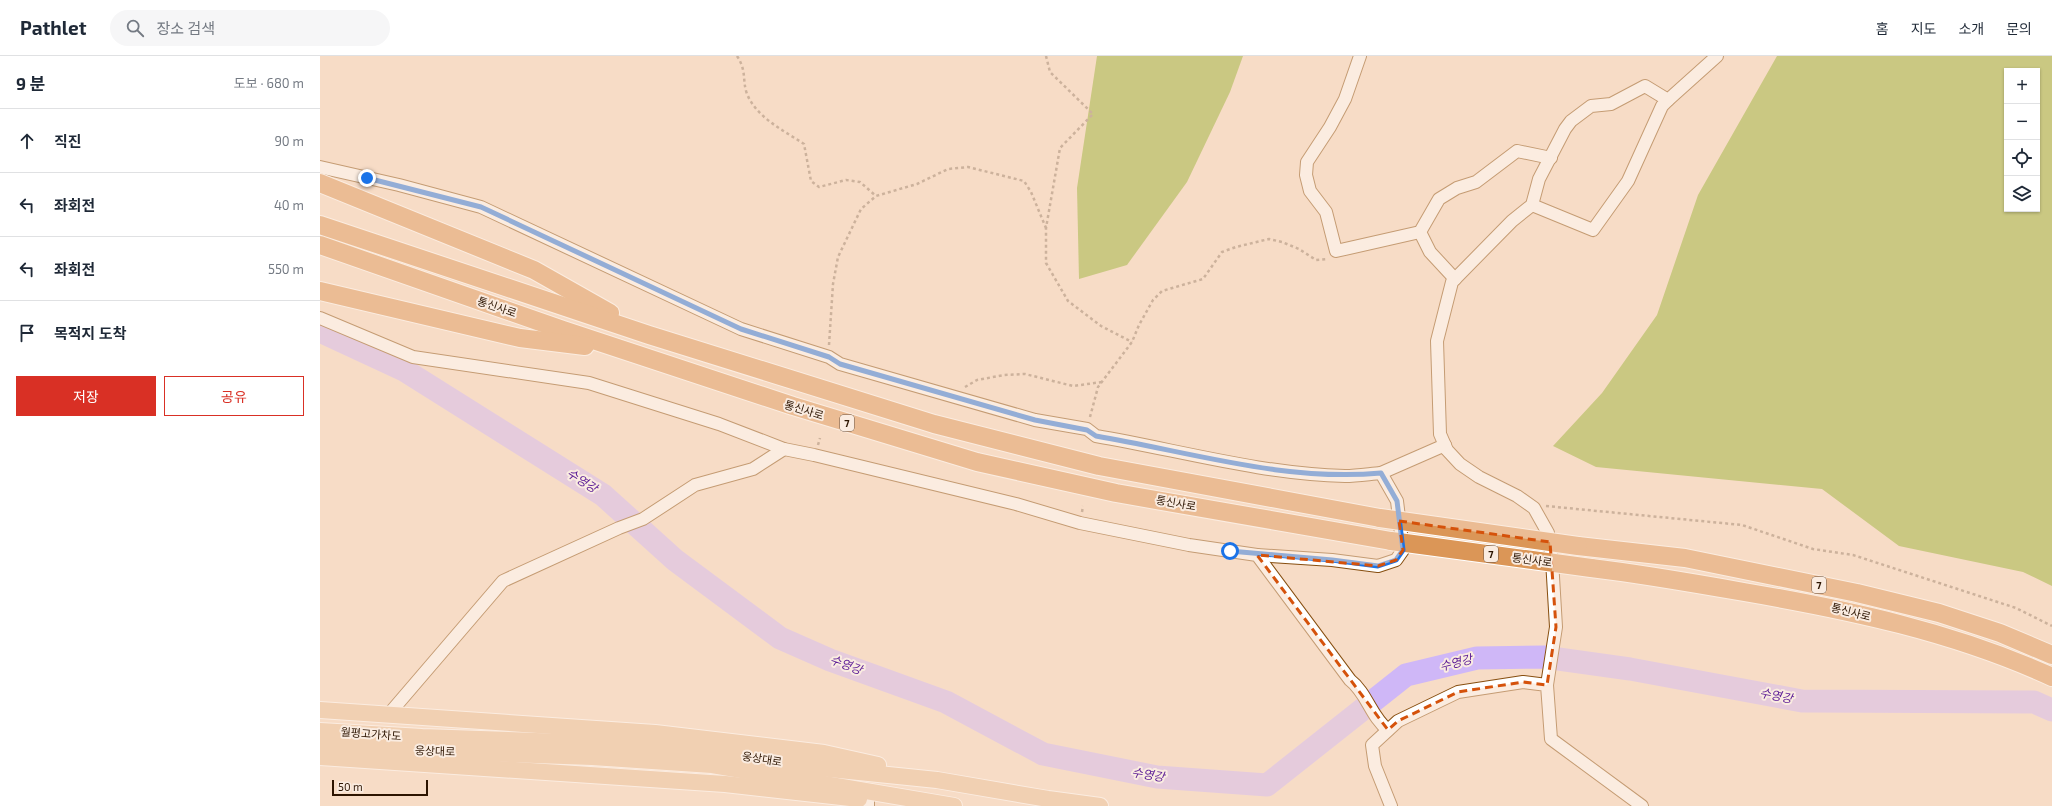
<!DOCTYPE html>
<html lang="ko">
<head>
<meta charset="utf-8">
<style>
  body { margin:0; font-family:"Exo 2","Noto Sans KR",sans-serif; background:#f6f6f7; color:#1f2937 }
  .controls { position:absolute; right:12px; top:12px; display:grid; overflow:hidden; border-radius:0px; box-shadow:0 1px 3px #0004 }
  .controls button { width:36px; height:36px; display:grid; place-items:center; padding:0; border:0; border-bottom:1px solid #e0e1e3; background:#fff; color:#1f2937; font:20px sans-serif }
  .scale { position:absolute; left:12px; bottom:10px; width:96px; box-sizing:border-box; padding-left:4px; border:2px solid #2c1400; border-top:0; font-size:11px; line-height:14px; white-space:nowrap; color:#2c1400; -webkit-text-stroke:3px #faece1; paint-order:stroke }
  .stop { position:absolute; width:12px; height:12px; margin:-9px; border:3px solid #1a73e8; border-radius:50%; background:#fff }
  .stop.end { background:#1a73e8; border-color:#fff; box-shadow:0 1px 4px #0008 }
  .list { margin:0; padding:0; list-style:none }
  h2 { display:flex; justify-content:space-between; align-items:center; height:52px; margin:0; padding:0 16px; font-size:17px }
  h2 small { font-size:13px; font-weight:400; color:#747a83 }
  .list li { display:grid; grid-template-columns:26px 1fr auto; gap:12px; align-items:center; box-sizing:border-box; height:64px; padding:0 16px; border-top:1px solid #e0e1e3 }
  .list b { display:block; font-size:15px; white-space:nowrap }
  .list em { font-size:13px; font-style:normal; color:#747a83 }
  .actions { display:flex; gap:8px; padding:12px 16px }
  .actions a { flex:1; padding:9px 0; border:1px solid #d93025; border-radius:0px; text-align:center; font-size:14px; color:#d93025 }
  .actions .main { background:#d93025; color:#fff }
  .icon { flex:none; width:22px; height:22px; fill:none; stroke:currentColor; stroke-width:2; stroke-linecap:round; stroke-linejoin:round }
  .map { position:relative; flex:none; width:1732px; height:750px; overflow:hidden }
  header { display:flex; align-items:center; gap:24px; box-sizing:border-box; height:56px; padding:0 20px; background:#fff; border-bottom:1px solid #e0e1e3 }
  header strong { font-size:19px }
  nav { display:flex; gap:22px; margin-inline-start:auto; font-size:14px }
  .search { width:280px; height:36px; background:#f6f6f7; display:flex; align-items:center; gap:10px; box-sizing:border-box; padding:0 14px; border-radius:22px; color:#747a83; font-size:15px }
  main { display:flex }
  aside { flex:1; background:#fff }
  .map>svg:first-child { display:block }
  .forest { fill:#93af2f; fill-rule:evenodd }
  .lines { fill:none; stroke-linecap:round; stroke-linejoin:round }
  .river { stroke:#cfb7f7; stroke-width:23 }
  .minor-casing { stroke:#874e0f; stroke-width:14 }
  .major-casing { stroke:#fff; stroke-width:18 }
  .highway-casing { stroke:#fff; stroke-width:20 }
  .path { stroke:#987e69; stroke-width:2.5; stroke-dasharray:3 3; stroke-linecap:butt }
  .minor { stroke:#fff; stroke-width:12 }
  .major { stroke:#e9c09a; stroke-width:16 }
  .highway { stroke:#db9657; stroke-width:18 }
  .highway-bridge-casing { stroke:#fff; stroke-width:20; stroke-linecap:butt }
  .highway-bridge { stroke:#db9657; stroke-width:18 }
  .route { stroke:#1a73e8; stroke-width:5 }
  .marked { fill:none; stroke:#d5520b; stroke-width:3; stroke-dasharray:8 5; stroke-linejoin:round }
  .labels { text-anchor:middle; stroke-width:4; stroke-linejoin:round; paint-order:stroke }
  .shield { fill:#faece1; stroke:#6a5544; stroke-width:1 }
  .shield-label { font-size:10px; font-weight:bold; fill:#2c1400 }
  .street-label { font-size:11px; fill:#2c1400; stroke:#faece1 }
  .water-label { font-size:12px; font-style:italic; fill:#5b1b96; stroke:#faece1 }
</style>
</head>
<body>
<header>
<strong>Pathlet</strong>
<div class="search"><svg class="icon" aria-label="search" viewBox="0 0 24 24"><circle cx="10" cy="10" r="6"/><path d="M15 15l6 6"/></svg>장소 검색</div>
<nav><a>홈</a><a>지도</a><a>소개</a><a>문의</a></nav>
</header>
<main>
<aside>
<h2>9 분<small>도보 · 680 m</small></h2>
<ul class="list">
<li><svg class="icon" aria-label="ahead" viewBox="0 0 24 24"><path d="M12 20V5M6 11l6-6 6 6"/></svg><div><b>직진</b></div><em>90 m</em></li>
<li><svg class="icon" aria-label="left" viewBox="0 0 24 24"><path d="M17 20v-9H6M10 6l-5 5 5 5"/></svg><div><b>좌회전</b></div><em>40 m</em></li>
<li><svg class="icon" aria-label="left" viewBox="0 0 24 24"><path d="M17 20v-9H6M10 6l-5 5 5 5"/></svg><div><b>좌회전</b></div><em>550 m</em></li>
<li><svg class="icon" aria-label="arrive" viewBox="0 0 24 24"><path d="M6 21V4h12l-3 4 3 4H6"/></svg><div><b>목적지 도착</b></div></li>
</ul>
<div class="actions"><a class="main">저장</a><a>공유</a></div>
</aside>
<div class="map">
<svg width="1732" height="750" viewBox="0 0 1732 750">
  <rect width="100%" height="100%" fill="#f7dcc6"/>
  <!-- forest -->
  <g class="forest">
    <path d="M 777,0 L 923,0 L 910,36 L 867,126 L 807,209 L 759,223 L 757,132 Z"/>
    <path d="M 1457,0 L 1732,0 L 1732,530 L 1703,516 L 1579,490 L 1502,433 L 1276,411 L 1233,390 L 1282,337 L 1337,259 L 1378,139 ZM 1687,15 L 1717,15 L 1717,153 L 1687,153 Z"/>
  </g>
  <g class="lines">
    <!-- river -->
    <path class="river" d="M 0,275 L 84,314 L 283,439 L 355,504 L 460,582 L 510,604 L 626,646 L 723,698 L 837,721 L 947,729 L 1086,619 L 1157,602 L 1224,601 L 1310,613 L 1482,645 L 1714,646 L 1732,654"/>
    <defs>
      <g id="minor">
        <path d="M 1040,0 L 1025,43 L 1010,71 L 987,106 L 986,119 L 990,135 L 1006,156 L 1016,195 L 1100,176 L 1119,143 L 1137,132 L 1156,126 L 1197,95 L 1231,102"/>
        <path d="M 0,111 L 79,129 L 161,151 L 421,273 L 509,301 L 520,308 L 715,364 L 767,373 L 776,380 C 858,394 941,418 1025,420 C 1037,420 1049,418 1061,417 L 1077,445 L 1083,494 L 1076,504 L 1058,510 L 1012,504 L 937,499"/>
        <path d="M 1212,149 L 1273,174 L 1308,125 L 1342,50 L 1348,44"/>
        <path d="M 1100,176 L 1110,196 L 1135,223"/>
        <path d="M 0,262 L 93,301 L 269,327 L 399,368 L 464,393 L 494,399 L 696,448 L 760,467 L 869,489 L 937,499 L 1030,624 C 1047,637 1051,661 1068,674"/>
        <path d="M 1061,417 L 1125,389"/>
        <path d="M 1227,629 L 1236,571 L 1232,504 L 1228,477 L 1214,452 L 1197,440 L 1159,421 L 1140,408 L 1127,394 L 1120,378 L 1117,285 L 1132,226 L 1192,165 L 1212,149 L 1219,123 L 1245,73 L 1251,65 L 1271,50 L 1291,48 L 1325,30 L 1348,44 L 1397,0"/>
        <path d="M 69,658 L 183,525 L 299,472 L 323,463 L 375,429 L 433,413 L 464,393"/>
        <path d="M 548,744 L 548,750"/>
        <path d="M 1071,750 L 1055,710 L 1052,689 L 1078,665 L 1138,636 L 1203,626 L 1227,629 L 1231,683 L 1322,750"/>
      </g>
      <g id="major">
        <path d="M 0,654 L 335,677 L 504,697 L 558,709"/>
        <path d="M 0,675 L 102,681 L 271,687 L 393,696 L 500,712 L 617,724 L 728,743 L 780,750"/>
        <path d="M 0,689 L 102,695 L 272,701 L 392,709 L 634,750"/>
        <path d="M 0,701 L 405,728 L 539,743"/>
      </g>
      <g id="highway">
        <path d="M 0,127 L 214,214 L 290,257"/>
        <path d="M 0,169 L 329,279 L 614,368 L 779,410 L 1060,462"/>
        <path d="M 0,189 L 243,274 L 473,350 L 657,406 L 796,437 L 1071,485"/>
        <path d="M 0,235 L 200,282 L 265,290"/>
        <path d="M 1258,490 L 1365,502 L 1537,537 L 1619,557 L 1680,577 L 1732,599"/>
        <path d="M 1271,512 C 1322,518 1373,527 1424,536 C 1529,554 1634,576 1732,621"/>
      </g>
    </defs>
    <!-- minor casing -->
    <use href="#minor" class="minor-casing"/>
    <!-- major casing -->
    <use href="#major" class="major-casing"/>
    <!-- highway casing -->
    <use href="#highway" class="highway-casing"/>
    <!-- path -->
    <g class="path">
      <path d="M 417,0 C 427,15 422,24 427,38 C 437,62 463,74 484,88 L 491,125 L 499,131 L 526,124 L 540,126 L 556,140"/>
      <path d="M 726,0 L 730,16 L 773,58 L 740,92 L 726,172 L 726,207 L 748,245 L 781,270 L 812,286"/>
      <path d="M 509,289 L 513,228 L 518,201 L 541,153 L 556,140 L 597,128 L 628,113 L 648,111 L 704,125 L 711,136 L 726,172"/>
      <path d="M 645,331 L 657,324 L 684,319 L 705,318 L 753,330 L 782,326"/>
      <path d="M 770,361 L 778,331 L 812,286 L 819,269 L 833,244 L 842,235 L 883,223 L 902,196 L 916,191 L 949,183 L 962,186 L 979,193 L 996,204 L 1007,203"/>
      <path d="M 498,389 L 500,382"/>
      <path d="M 1226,450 L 1422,469 L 1493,493 L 1533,499 L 1696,552 L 1732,570"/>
      <path d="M 762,456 L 763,450"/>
    </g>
    <!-- minor -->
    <use href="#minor" class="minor"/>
    <!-- major -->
    <use href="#major" class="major"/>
    <!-- highway -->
    <use href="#highway" class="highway"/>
    <defs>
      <g id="highway-bridge">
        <path d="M 1060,462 L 1258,490"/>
        <path d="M 1071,485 L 1271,512"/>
      </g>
    </defs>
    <!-- highway-bridge casing -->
    <use href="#highway-bridge" class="highway-bridge-casing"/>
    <!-- highway-bridge -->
    <use href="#highway-bridge" class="highway-bridge"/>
  </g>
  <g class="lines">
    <!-- route -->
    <path class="route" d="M 47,122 L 161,151 L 421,273 L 509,301 L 520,308 L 715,364 L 767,374 L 776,380 C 870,396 965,426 1061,417 L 1077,445 L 1083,494 L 1076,504 L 1058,510 L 1012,504 L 910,495"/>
  </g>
  <!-- marked area -->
  <path d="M0 0H1732V750H0ZM 1079,465 L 1230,486 L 1236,571 L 1227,629 L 1203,626 L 1138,636 L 1078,665 L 1068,674 L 937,499 L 1058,510 L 1076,504 L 1083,494 Z" fill="#f7dcc6" fill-opacity=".55" fill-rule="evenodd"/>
  <path class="marked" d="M 1079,465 L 1230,486 L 1236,571 L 1227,629 L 1203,626 L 1138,636 L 1078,665 L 1068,674 L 937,499 L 1058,510 L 1076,504 L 1083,494 Z"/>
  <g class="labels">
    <!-- shield labels -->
    <g class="shield">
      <rect x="520" y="359" width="14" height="16" rx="3"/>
      <rect x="1164" y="490" width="14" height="16" rx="3"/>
      <rect x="1492" y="521" width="14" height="16" rx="3"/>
    </g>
    <g class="shield-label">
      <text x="527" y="371">7</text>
      <text x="1171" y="502">7</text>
      <text x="1499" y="533">7</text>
    </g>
    <!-- street labels -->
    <g class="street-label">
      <text transform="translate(177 251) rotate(19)" y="4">통신사로</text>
      <text transform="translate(484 354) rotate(17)" y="4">통신사로</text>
      <text transform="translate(856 447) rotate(10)" y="4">통신사로</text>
      <text transform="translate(1212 504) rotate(8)" y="4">통신사로</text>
      <text transform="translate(1531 556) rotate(14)" y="4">통신사로</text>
      <text transform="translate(51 678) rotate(4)" y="4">월평고가차도</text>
      <text transform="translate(115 695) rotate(2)" y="4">웅상대로</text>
      <text transform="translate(442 703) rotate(9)" y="4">웅상대로</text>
    </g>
    <!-- water labels -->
    <g class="water-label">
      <text transform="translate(262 425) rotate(32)" y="4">수영강</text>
      <text transform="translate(1136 607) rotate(-14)" y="4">수영강</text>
      <text transform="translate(526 609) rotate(20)" y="4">수영강</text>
      <text transform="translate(1456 640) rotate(11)" y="4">수영강</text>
      <text transform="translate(828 719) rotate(9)" y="4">수영강</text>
    </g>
  </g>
</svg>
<div class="controls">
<button>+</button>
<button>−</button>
<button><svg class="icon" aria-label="locate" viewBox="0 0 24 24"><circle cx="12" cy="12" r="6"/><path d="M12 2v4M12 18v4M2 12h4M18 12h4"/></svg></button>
<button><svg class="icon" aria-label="layers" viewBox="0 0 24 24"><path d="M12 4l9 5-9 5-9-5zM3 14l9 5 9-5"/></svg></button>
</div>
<div class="scale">50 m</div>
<div class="stop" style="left:910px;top:495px"></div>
<div class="stop end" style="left:47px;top:122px"></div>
</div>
</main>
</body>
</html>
